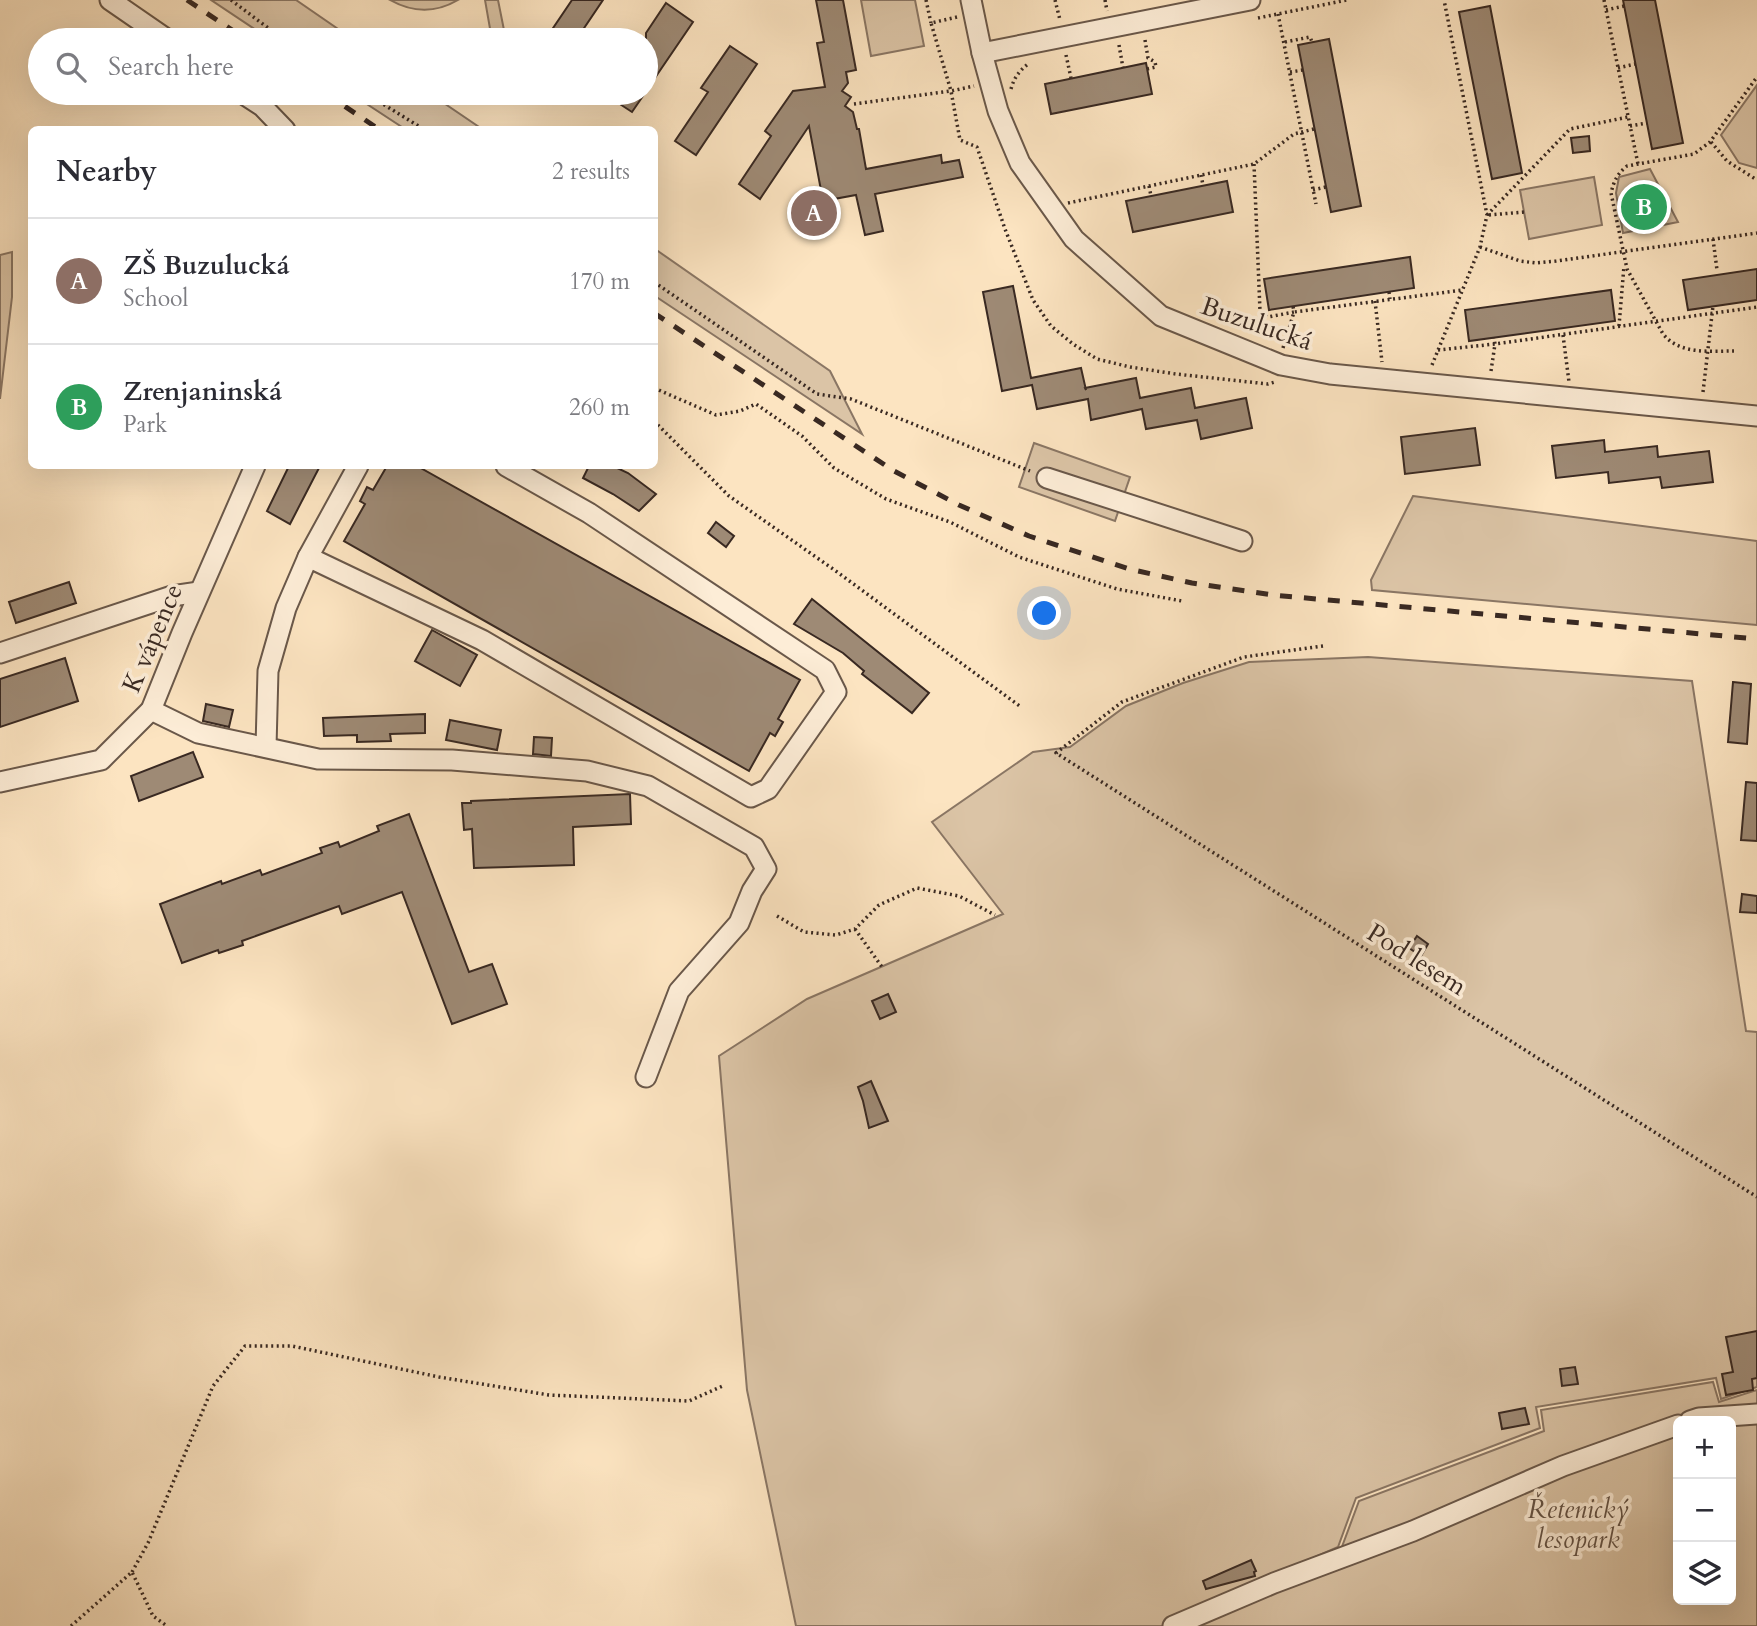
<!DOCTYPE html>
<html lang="en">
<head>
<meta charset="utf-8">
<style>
  body { margin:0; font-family:Cardo,serif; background:#f7f7f7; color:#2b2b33 }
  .controls { position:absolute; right:21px; bottom:21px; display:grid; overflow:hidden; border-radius:10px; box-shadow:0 7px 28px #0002 }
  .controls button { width:63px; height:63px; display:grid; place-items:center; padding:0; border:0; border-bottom:2px solid #e1e1e2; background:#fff; color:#2b2b33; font:35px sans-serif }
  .you { position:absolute; left:1045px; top:614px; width:24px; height:24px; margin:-18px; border:5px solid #fff; border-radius:50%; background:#1a73e8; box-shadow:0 0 0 10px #1a73e833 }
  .badge { display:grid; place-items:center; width:46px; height:46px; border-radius:50%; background:#8f2418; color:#fff; font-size:23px; font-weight:700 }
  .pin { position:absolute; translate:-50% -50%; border:4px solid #fff; box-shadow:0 2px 7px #0006 }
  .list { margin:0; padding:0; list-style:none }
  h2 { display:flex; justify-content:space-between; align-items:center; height:91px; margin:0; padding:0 28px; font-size:30px }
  h2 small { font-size:23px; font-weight:400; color:#7c7c81 }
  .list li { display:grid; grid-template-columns:46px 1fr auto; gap:21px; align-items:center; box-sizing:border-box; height:126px; padding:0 28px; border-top:2px solid #e1e1e2 }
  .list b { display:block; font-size:26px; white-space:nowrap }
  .list p { margin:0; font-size:23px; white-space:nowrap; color:#7c7c81 }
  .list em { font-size:23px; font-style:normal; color:#7c7c81 }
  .icon { flex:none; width:38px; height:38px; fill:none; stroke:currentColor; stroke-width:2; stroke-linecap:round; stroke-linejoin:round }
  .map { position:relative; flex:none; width:1757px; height:1626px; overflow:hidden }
  .search { position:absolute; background:#fff; box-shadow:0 7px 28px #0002; left:28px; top:28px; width:630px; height:77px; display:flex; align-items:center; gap:18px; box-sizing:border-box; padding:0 24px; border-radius:38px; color:#7c7c81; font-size:26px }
  .panel { position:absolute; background:#fff; box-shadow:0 7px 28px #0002; left:28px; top:126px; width:630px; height:343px; border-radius:10px }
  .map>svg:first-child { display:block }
  .green { fill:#dbc4a6; stroke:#8a7664; stroke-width:2; fill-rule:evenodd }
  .building { fill:#9e8a75; stroke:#392922; stroke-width:2 }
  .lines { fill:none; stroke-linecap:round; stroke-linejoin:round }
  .minor-casing { stroke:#6a584a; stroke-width:23 }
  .path { stroke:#392922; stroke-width:3.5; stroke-dasharray:2 3.5; stroke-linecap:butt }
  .minor { stroke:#fdedd7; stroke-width:19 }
  .rail { stroke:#392922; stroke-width:5; stroke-dasharray:12 12; stroke-linecap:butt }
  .labels { text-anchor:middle; stroke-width:7; stroke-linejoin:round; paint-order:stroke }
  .street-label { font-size:26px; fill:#392922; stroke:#fdedd7 }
  .park-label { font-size:26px; font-style:italic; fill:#625043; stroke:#fdedd7 }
</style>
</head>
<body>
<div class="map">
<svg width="1757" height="1626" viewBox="0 0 1757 1626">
  <rect width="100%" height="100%" fill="#fce4c1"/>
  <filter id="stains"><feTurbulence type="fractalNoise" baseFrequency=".00286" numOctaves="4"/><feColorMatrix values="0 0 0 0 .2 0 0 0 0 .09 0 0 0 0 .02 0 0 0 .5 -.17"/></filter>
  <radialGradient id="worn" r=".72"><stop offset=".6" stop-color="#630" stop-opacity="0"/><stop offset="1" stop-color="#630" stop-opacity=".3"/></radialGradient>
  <!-- green -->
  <g class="green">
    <path d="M 211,0 L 296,0 L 354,40 L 271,40 Z"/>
    <path d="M 390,0 L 458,0 C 436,13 413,13 390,0 Z"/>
    <path d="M 485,0 L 498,0 L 506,40 L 492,40 Z"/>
    <path d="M 861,0 L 915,0 L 924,46 L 871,56 Z"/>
    <path d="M 1757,85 L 1757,168 L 1739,163 L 1721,135 Z"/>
    <path d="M 350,93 L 429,93 L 482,129 L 405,129 Z"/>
    <path d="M 1650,169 L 1678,222 L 1623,233 L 1616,193 L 1619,177 Z"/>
    <path d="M 1594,177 L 1602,225 L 1529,239 L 1520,190 Z"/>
    <path d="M 655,249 L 830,371 L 862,434 L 655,296 Z"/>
    <path d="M 12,252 L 12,297 L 0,399 L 0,255 Z"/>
    <path d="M 1034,443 L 1130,477 L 1115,521 L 1019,487 Z"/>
    <path d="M 1413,496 L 1757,541 L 1757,625 L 1372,590 L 1371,580 Z"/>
    <path d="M 1368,657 L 1692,681 L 1746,1031 L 1757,1032 L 1757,1387 L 1721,1399 L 1716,1378 L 1536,1407 L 1540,1428 L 1356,1498 L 1338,1547 L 1281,1572 L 1340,1552 L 1359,1501 L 1544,1431 L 1541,1410 L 1713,1382 L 1719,1402 L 1757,1390 L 1757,1626 L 796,1626 L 747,1390 L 719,1056 L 807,999 L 1003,914 L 932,822 L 1033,752 L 1070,747 L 1126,706 L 1183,683 L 1249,662 ZM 1678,1421 L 1731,1421 L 1731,1600 L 1678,1600 Z"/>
  </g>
  <!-- building -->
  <g class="building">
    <path d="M 572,0 L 603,0 L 576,40 L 545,40 Z"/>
    <path d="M 816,0 L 843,0 L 856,70 L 846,72 L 848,83 L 842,91 L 851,97 L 845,106 L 853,112 L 857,129 L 859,129 L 866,169 L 941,155 L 942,163 L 959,160 L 963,177 L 875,194 L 883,231 L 865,235 L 856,195 L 823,201 L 809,126 L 760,199 L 739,184 L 771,136 L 765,131 L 793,91 L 825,87 L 817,43 L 824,42 Z"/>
    <path d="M 1623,0 L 1655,0 L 1683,143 L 1652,149 Z"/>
    <path d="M 666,3 L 693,22 L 646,91 L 646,33 Z"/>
    <path d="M 1490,6 L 1522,173 L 1492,179 L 1459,12 Z"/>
    <path d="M 1329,39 L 1361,206 L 1331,212 L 1298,45 Z"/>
    <path d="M 730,46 L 757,64 L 696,155 L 675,141 L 708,92 L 701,88 Z"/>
    <path d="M 1146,63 L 1152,94 L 1051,114 L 1045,84 Z"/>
    <path d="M 603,93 L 645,93 L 632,112 Z"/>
    <path d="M 1589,136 L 1590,151 L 1573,153 L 1571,138 Z"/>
    <path d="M 1227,181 L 1233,212 L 1133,232 L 1126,201 Z"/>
    <path d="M 1410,257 L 1414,288 L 1269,310 L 1264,279 Z"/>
    <path d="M 1757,269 L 1757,300 L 1688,310 L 1683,280 Z"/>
    <path d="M 1013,286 L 1031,378 L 1081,368 L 1086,390 L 1085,388 L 1136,378 L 1140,398 L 1191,388 L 1195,408 L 1246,398 L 1252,428 L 1201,439 L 1197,420 L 1146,429 L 1142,409 L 1091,420 L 1088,399 L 1037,409 L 1032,385 L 1002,391 L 983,292 Z"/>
    <path d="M 1611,290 L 1615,321 L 1469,341 L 1465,310 Z"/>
    <path d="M 1475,428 L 1480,465 L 1405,474 L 1401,437 Z"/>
    <path d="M 1604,440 L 1605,452 L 1657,446 L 1658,457 L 1709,451 L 1713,482 L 1662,488 L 1660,477 L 1609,483 L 1608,472 L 1556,478 L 1552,446 Z"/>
    <path d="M 289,466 L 320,466 L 290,524 L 267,511 Z"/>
    <path d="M 387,466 L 417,466 L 800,680 L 778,719 L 783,722 L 775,736 L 770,733 L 749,771 L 344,541 L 365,504 L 360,501 L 367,487 L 373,490 Z"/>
    <path d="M 589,466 L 613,466 L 628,473 L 656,494 L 639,511 L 613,494 L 583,478 Z"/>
    <path d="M 716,522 L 734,536 L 726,547 L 708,533 Z"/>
    <path d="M 69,582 L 76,603 L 16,623 L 9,602 Z"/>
    <path d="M 812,599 L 929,693 L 912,713 L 862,674 L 864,671 L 843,653 L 794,624 Z"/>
    <path d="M 432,630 L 477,655 L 460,686 L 415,661 Z"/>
    <path d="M 65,658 L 78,701 L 0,727 L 0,679 Z"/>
    <path d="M 1733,682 L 1751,684 L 1747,744 L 1728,742 Z"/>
    <path d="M 206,704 L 233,710 L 229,727 L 203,721 Z"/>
    <path d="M 425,714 L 425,733 L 390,734 L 391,741 L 357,742 L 357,735 L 324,736 L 323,718 Z"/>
    <path d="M 450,720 L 501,730 L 497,750 L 446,740 Z"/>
    <path d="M 534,737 L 552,738 L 551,756 L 533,754 Z"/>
    <path d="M 193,752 L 203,777 L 139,801 L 131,776 Z"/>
    <path d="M 1746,782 L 1757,783 L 1757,841 L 1741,840 Z"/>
    <path d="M 630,794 L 631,824 L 573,827 L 574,865 L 474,868 L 472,829 L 464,830 L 462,803 L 471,803 L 471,801 Z"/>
    <path d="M 409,814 L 469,972 L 492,964 L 507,1004 L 452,1024 L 402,892 L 342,914 L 339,906 L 242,941 L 243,945 L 219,953 L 218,950 L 182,963 L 160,904 L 221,881 L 222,884 L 260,870 L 262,875 L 322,853 L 320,848 L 338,842 L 340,847 L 379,831 L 377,826 Z"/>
    <path d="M 1742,894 L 1757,896 L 1757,913 L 1740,912 Z"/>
    <path d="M 1417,936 L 1428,944 L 1421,956 L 1409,948 Z"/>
    <path d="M 888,994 L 896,1012 L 880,1019 L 872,1001 Z"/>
    <path d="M 871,1081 L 888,1121 L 869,1128 L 863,1101 L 858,1087 Z"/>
    <path d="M 1757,1331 L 1757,1378 L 1752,1379 L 1753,1390 L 1726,1395 L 1722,1374 L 1733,1372 L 1726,1337 Z"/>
    <path d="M 1575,1367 L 1578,1384 L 1562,1386 L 1560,1369 Z"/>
    <path d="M 1525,1408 L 1529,1424 L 1502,1429 L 1499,1413 Z"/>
    <path d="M 1251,1560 L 1256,1571 L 1254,1572 L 1255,1576 L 1206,1589 L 1203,1581 Z"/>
  </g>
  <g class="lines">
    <defs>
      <g id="minor">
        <path d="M 110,0 L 168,40"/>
        <path d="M 971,0 L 982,53 L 998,111 L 1020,163 L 1074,239 L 1161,316 L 1281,365 L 1330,374 L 1757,416"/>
        <path d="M 982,53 L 1250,0"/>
        <path d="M 242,93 L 262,106 L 285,130"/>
        <path d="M 1047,478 L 1242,541"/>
        <path d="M 308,557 L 482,640 L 751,797 L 768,789 L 836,692 L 825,670 L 589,513 L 506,466"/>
        <path d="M 0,653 L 172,596 L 199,592"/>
        <path d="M 151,710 L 198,733 L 318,759 L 452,760 L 587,771 L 648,786 L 754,847 L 766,869 L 752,891 L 739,923 L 679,991 L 646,1077"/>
        <path d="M 266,747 L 268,671 L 286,608 L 308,557 L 358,466"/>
        <path d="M 0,782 L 101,760 L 151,710 L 182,633 L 255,466"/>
        <path d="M 1690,1421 L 1699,1418 L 1757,1414"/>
        <path d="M 1173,1626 L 1274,1583 L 1413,1531 L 1563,1466 L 1678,1425"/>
      </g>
    </defs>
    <!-- minor casing -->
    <use href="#minor" class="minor-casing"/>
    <!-- path -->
    <g class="path">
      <path d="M 231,0 L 284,40"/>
      <path d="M 926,0 L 931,23"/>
      <path d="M 1055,0 L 1060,20"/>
      <path d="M 1105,0 L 1107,11"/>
      <path d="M 1604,0 L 1638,164"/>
      <path d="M 1606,10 L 1624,6"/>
      <path d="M 1278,14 L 1316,204"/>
      <path d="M 957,17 L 931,23 L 951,91 L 960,140 L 977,147 L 1005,229 L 1033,300 L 1051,326 L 1073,344 L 1097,359 L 1130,367 L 1176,374 L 1268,384 L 1275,382"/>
      <path d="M 1258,18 L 1347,0"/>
      <path d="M 1145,40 L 1148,58 L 1155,62 L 1156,67 L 1147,69"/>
      <path d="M 1285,42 L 1310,37 L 1312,42"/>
      <path d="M 1119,45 L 1123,68"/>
      <path d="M 1066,55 L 1071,78"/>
      <path d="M 1618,68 L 1635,64"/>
      <path d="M 1290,72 L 1303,70"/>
      <path d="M 1011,89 C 1014,78 1019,71 1028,64"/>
      <path d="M 365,93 L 425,130"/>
      <path d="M 854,104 L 951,91 L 974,86"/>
      <path d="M 1630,126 L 1647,123"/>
      <path d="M 1711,142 L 1727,161 L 1757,180"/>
      <path d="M 1254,164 L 1260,311 L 1268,317 L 1294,312 L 1293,306"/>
      <path d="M 1201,175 L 1203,185"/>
      <path d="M 1149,186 L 1151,196"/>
      <path d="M 1313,190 L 1326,187"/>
      <path d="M 1068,203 L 1254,164 L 1294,134 L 1314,129"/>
      <path d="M 1487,215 L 1570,129 L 1628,117"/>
      <path d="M 1489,215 L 1524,212"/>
      <path d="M 1713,239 L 1717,270"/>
      <path d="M 1480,247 L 1520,261 L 1536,263 L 1556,261 L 1757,233"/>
      <path d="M 654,282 L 817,394 L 851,399 L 1030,471"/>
      <path d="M 1389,292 L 1390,299"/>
      <path d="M 1375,301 L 1382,362"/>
      <path d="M 1619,326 L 1624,266"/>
      <path d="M 1563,335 L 1569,382"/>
      <path d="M 1283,348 L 1294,312 L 1463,290"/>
      <path d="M 1438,350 L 1495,344 L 1757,307"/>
      <path d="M 1734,351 C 1710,351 1680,355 1663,334 L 1627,269 L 1611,193 C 1614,181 1617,174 1627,166 L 1694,154 L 1710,142 L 1757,77"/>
      <path d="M 1432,365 L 1480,247 L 1487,215 L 1444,0"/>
      <path d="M 1491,371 L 1495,344 L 1494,338"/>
      <path d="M 654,388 L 716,415 L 740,411 L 756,404 L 802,436 L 834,468 L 886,499 L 950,522 L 1019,557 L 1117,589 L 1182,601"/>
      <path d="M 1703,392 L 1713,306"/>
      <path d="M 654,421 L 729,496 L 833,569 L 1021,707"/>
      <path d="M 1323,646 L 1244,657 L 1122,702 L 1056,753 L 1757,1197"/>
      <path d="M 777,916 L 804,932 L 836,935 L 855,929 L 879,905 L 917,888 L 959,896 L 995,915"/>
      <path d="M 855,929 L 882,967"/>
      <path d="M 132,1572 L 148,1543 L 213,1386 L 245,1346 L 292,1346 L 439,1377 L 549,1395 L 689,1401 L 725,1385"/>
      <path d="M 71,1626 L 132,1572 L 153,1616 L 167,1626"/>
    </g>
    <!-- minor -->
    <use href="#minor" class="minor"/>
    <!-- rail -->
    <g class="rail">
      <path d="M 187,0 L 247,40"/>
      <path d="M 325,93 L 380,130"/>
      <path d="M 654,313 L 894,471 L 959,505 L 1029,536 L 1129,569 L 1192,583 L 1273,595 L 1757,639"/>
    </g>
  </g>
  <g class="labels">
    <!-- street labels -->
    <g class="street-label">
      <text transform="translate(1257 323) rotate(19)" y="9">Buzulucká</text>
      <text transform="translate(152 638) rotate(-67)" y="9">K vápence</text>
      <text transform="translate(1417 959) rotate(32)" y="9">Pod lesem</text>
    </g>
    <!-- park labels -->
    <g class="park-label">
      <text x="1578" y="1518">Řetenický<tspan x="1578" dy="30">lesopark</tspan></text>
    </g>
  </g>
  <rect width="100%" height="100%" filter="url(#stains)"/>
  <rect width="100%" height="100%" fill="url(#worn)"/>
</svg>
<div class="controls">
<button>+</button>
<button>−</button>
<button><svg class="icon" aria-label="layers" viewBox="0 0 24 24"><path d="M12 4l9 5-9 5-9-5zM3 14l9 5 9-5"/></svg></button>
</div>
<div class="you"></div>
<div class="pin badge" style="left:814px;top:213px;background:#8d6e63">A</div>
<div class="pin badge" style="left:1644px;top:207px;background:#2e9e5b">B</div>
<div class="search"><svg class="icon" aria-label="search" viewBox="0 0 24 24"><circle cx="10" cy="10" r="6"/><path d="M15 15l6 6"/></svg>Search here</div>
<section class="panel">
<h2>Nearby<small>2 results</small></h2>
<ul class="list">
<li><span class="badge" style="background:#8d6e63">A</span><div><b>ZŠ Buzulucká</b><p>School</p></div><em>170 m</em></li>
<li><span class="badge" style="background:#2e9e5b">B</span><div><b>Zrenjaninská</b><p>Park</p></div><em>260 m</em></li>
</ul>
</section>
</div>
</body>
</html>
